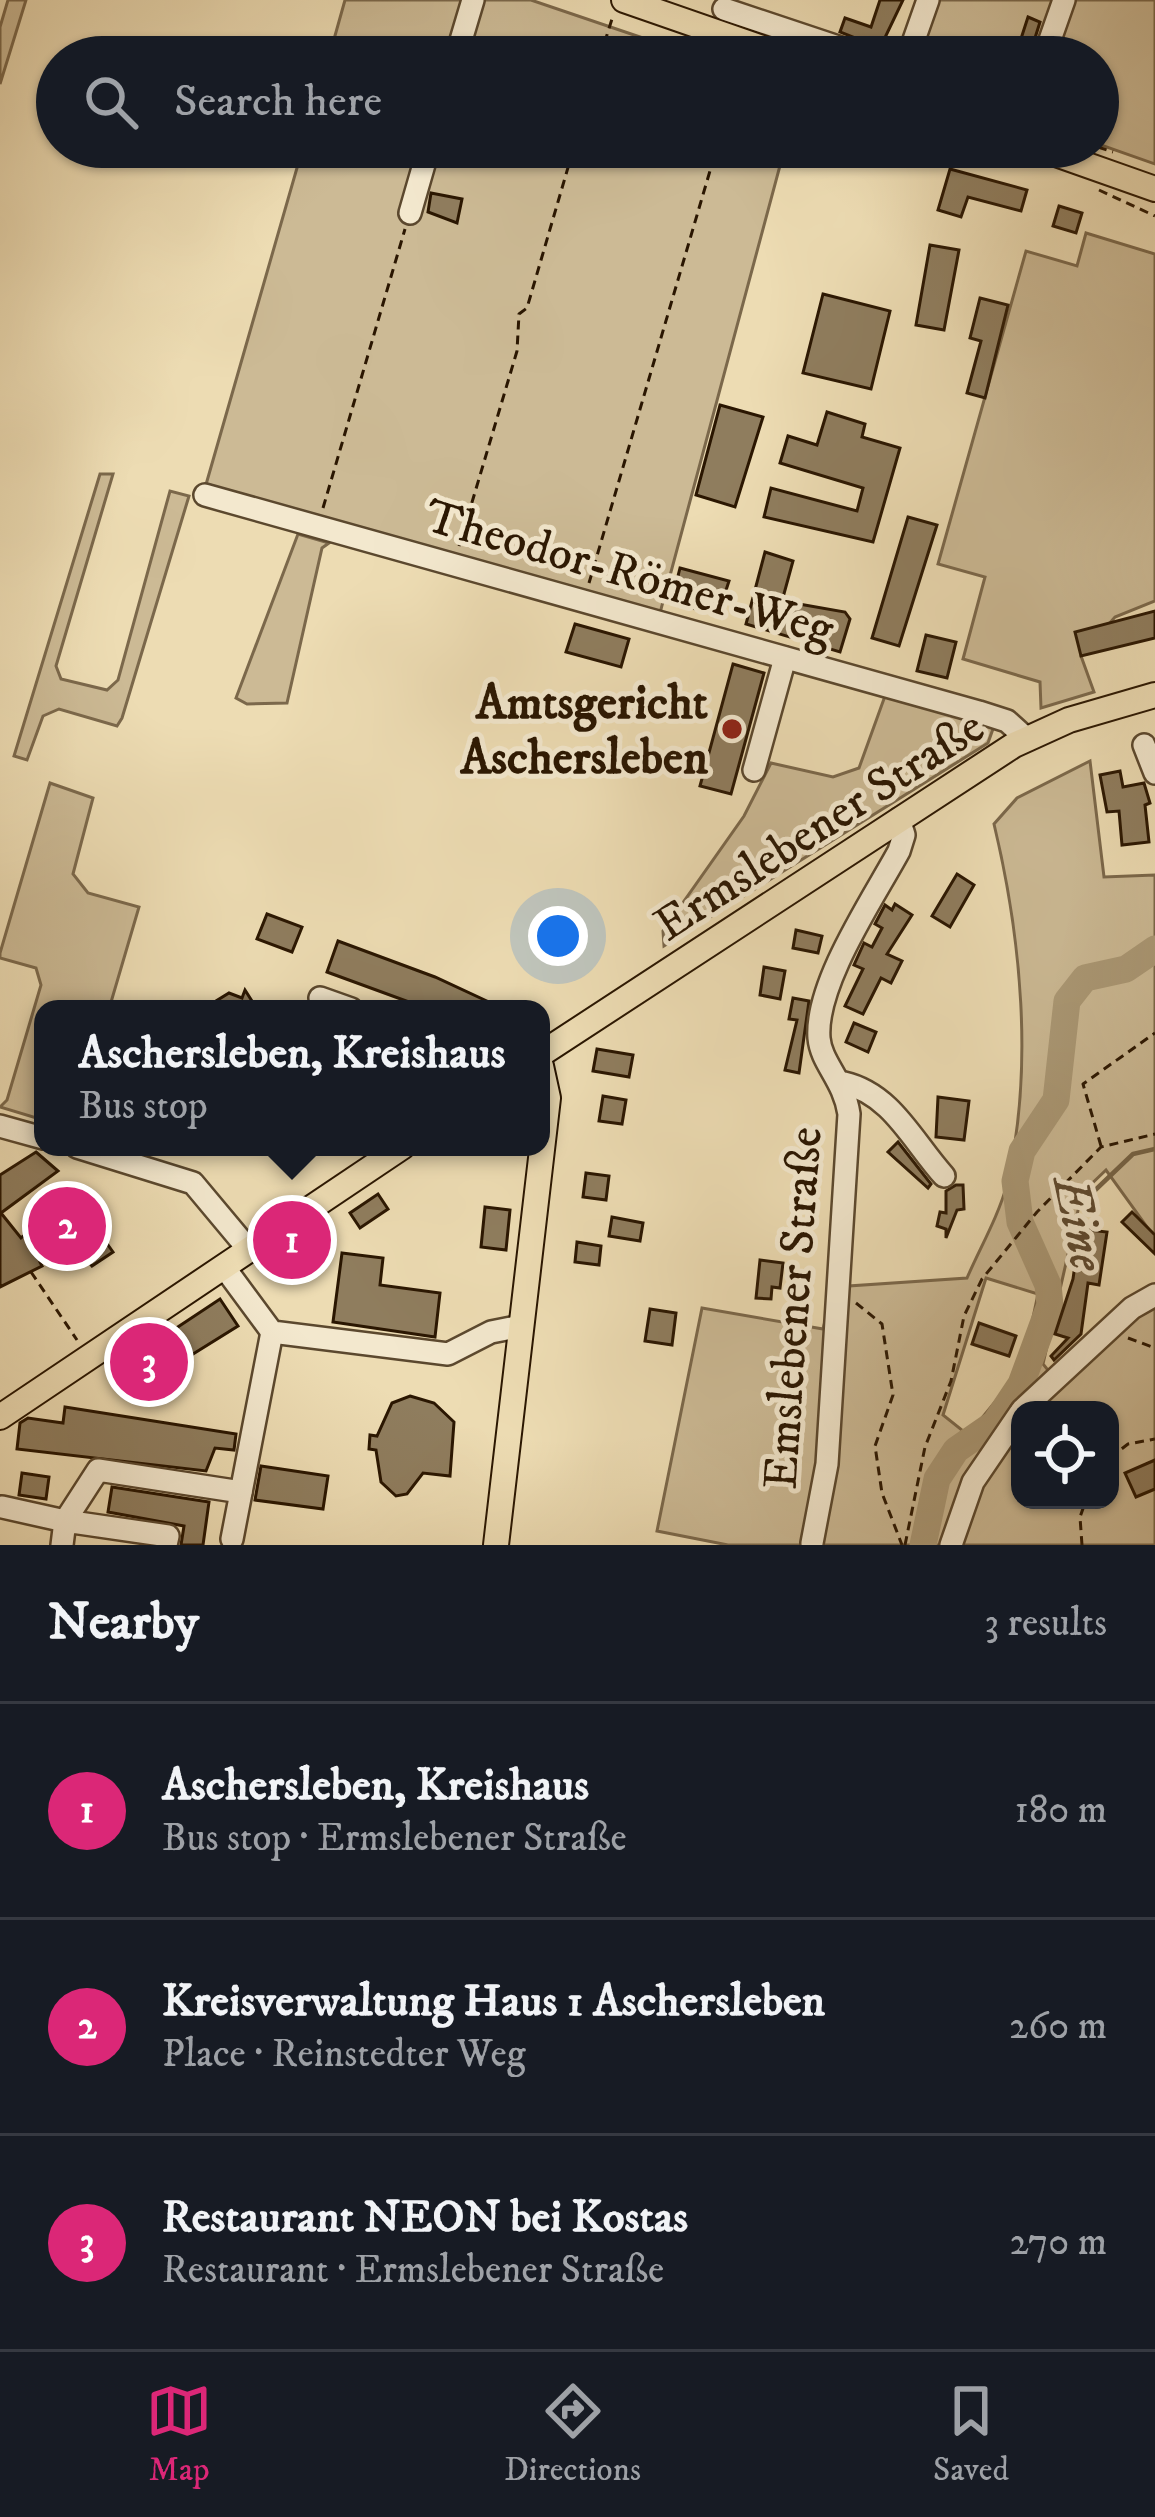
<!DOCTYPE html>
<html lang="en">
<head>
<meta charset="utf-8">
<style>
  body { margin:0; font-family:"IM FELL DW Pica",serif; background:#242831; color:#f1f3f6 }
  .controls { position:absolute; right:36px; bottom:36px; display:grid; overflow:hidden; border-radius:24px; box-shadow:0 3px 9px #0004 }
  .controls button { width:108px; height:108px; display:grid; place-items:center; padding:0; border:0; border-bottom:3px solid #363941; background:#171b24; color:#f1f3f6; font:60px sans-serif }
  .you { position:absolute; left:558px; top:936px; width:42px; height:42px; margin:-30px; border:9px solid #fff; border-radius:50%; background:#1a73e8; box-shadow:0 0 0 18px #1a73e833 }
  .badge { display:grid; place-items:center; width:78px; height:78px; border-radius:50%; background:#db2777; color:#fff; font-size:39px; font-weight:700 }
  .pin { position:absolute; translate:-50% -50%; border:6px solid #fff; box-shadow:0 3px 12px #0006 }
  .popup { position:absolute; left:34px; top:1000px; width:516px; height:156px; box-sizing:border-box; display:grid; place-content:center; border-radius:24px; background:#171b24; filter:drop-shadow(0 3px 9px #0005); font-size:39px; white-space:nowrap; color:#9ea1a6 }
  .popup b { font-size:45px; color:#f1f3f6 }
  .popup::after { content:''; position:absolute; left:50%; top:100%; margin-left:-24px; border:24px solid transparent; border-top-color:#171b24 }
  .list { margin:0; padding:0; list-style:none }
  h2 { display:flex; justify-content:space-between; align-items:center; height:156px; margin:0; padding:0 48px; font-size:51px }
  h2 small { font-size:39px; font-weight:400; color:#9ea1a6 }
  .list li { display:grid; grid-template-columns:78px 1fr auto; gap:36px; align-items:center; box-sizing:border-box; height:216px; padding:0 48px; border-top:3px solid #363941 }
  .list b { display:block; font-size:45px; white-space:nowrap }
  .list p { margin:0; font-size:39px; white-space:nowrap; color:#9ea1a6 }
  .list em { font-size:39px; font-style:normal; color:#9ea1a6 }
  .icon { flex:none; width:66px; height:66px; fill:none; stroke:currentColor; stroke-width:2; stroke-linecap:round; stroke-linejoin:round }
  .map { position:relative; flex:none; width:1155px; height:1545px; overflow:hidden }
  .search { position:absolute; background:#171b24; box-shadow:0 3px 9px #0004; left:36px; right:36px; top:36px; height:132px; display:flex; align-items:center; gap:30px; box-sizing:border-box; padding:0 42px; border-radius:66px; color:#9ea1a6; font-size:45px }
  .sheet { height:804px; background:#171b24 }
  nav { display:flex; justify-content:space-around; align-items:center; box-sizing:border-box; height:168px; border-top:3px solid #363941; background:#171b24; font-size:33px; color:#9ea1a6 }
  nav a { display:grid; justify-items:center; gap:6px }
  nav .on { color:#db2777 }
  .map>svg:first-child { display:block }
  .green { fill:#ccba95; stroke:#7b684b; stroke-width:3; fill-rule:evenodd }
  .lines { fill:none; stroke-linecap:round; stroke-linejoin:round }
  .stream { stroke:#776547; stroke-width:4.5 }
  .river { stroke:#ab9976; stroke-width:27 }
  .building { fill:#8f7d5e; stroke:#2a1601; stroke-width:3 }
  .minor-casing { stroke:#5b482e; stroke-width:26 }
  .major-casing { stroke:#2a1601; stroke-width:28 }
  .path { stroke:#2a1601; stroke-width:3; stroke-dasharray:9 6; stroke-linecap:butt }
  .minor { stroke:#f3e8ce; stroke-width:21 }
  .major { stroke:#eddcb3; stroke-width:24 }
  .poi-dot { fill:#8f2418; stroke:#f3e8ce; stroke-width:4.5 }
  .labels { text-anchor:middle; stroke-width:10; stroke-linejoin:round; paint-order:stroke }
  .street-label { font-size:48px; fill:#2a1601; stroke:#f3e8ce }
  .poi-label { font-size:48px; font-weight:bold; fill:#2a1601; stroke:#f3e8ce; text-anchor:end }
  .water-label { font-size:51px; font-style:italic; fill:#5e4a30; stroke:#f3e8ce }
</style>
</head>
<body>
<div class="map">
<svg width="1155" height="1545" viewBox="0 0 1155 1545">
  <rect width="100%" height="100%" fill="#eddcb3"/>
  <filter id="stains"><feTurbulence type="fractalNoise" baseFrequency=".00167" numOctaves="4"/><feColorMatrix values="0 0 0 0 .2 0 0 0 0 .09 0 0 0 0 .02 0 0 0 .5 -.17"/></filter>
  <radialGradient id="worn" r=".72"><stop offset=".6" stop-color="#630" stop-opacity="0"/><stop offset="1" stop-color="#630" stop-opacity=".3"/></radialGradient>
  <!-- green -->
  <g class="green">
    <path d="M 8,0 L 26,0 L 0,84 L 0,27 Z"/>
    <path d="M 345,0 L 531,0 L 699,57 L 329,57 Z"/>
    <path d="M 935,0 L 1155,0 L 1155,164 L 1098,144 L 1098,57 L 914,57 Z"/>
    <path d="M 303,147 L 785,147 L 660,613 L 205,488 Z"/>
    <path d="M 1086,233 L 1155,254 L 1155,601 L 1115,617 L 1081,656 L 1094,692 L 1041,708 L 1040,682 L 963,659 L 985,577 L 938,564 L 1026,251 L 1077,266 Z"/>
    <path d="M 100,474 L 113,474 L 56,666 L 61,679 L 107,690 L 118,680 L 170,491 L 189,496 L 122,718 L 117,726 L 59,709 L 43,716 L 27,760 L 14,756 Z"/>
    <path d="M 298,534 L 329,543 L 322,548 L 287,703 L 247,704 L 236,698 Z"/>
    <path d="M 885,696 L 994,726 L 988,743 L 664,946 L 663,931 L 744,816 L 771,763 L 833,777 L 859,768 Z"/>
    <path d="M 1090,761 L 1104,877 L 1155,875 L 1155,1238 L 1106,1170 L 1082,1193 L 1043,1364 L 1051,1374 L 1155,1295 L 1155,1545 L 728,1545 L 657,1531 L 702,1308 L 823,1329 L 834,1287 L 967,1278 C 980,1248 999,1215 1007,1184 C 1034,1069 1021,937 994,824 L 1017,798 ZM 986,1278 L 1038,1294 L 1022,1369 L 968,1435 L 943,1415 ZM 1020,1410 L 1110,1410 L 1110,1500 L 1020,1500 Z"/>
    <path d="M 50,783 L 93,798 L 73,874 L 88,893 L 139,907 L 109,1009 L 43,1009 L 43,1120 L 0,1107 L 7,1100 L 41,985 L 36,968 L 0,958 L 0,953 Z"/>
  </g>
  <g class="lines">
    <!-- stream -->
    <path class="stream" d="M 1088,1197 L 1133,1154 L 1155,1149"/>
    <!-- river -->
    <path class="river" d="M 923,1545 L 937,1479 L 956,1450 L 995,1423 L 1021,1384 L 1050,1305 L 1048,1285 L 1020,1222 L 1015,1181 L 1022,1151 L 1056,1100 L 1067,1001 L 1085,978 L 1126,969 L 1155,949"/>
  </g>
  <!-- building -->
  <g class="building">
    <path d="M 880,0 L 903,0 L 880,48 L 840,32 L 845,18 L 871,27 Z"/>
    <path d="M 1028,17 L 1040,22 L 1029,57 L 1024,57 L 1016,54 Z"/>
    <path d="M 942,38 L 974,42 L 1012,57 L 945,57 L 937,54 Z"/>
    <path d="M 950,169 L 1027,190 L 1021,211 L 968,197 L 961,217 L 938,210 Z"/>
    <path d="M 431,193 L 462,199 L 457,223 L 428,212 Z"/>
    <path d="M 1059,206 L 1082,213 L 1076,233 L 1053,226 Z"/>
    <path d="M 930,245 L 959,250 L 944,330 L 916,325 Z"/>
    <path d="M 823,294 L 890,311 L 871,389 L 803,373 Z"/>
    <path d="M 980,298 L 1008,305 L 985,398 L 967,393 L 981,341 L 970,338 Z"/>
    <path d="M 720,405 L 763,417 L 735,507 L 696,495 Z"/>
    <path d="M 827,412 L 865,424 L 862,437 L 900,448 L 873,542 L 764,517 L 771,488 L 857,511 L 863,488 L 780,463 L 788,436 L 817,445 Z"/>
    <path d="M 908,517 L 937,525 L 899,646 L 872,638 Z"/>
    <path d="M 765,552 L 793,561 L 782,601 L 845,612 L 850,619 L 840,652 L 746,624 Z"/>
    <path d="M 680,568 L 729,581 L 718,615 L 684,606 L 689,588 L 676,584 Z"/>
    <path d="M 1155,611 L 1155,638 L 1081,656 L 1075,632 Z"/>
    <path d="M 575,624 L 629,639 L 621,667 L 566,652 Z"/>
    <path d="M 926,635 L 956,642 L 947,678 L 917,671 Z"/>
    <path d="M 733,664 L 764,673 L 731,794 L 700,786 Z"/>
    <path d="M 1120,771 L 1123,787 L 1144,783 L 1150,803 L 1145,805 L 1149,842 L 1122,845 L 1119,811 L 1107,812 L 1100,775 Z"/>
    <path d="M 957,874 L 974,885 L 950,927 L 932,916 Z"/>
    <path d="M 895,904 L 912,915 L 887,954 L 902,961 L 891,983 L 881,978 L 863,1014 L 845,1006 L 863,969 L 854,965 L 864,943 L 872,947 L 882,928 L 875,924 L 885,905 L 892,910 Z"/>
    <path d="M 267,914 L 302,927 L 292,952 L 257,939 Z"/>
    <path d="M 796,930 L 822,936 L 818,953 L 793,948 Z"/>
    <path d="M 338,941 L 435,977 L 504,1009 L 428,1009 L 327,972 Z"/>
    <path d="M 764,967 L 785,971 L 780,999 L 760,995 Z"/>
    <path d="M 245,990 L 252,1001 L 268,1009 L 203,1009 L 229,993 L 242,998 Z"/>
    <path d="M 793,998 L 809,1001 L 799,1073 L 785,1070 L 797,1020 L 789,1019 Z"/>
    <path d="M 854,1023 L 876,1032 L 868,1052 L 846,1042 Z"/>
    <path d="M 597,1049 L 633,1055 L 629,1077 L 593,1071 Z"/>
    <path d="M 603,1096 L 626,1100 L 622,1124 L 599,1121 Z"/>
    <path d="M 938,1097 L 969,1101 L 964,1140 L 936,1137 Z"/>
    <path d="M 898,1142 L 931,1184 L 928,1188 L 888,1152 Z"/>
    <path d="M 36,1152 L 58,1171 L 1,1213 L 21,1238 L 73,1196 L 113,1252 L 92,1266 L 71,1241 L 40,1262 L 42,1266 L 0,1287 L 0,1175 Z"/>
    <path d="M 586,1173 L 609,1176 L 606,1200 L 583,1197 Z"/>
    <path d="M 956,1185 L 963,1185 L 964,1209 L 957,1210 L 946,1238 L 946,1229 L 937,1226 L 940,1212 L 946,1213 L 946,1191 Z"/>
    <path d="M 378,1194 L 388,1209 L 360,1228 L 350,1213 Z"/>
    <path d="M 485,1207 L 510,1210 L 506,1250 L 481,1247 Z"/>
    <path d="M 1132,1212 L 1155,1235 L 1155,1254 L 1122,1222 Z"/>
    <path d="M 612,1217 L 643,1223 L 640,1241 L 609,1236 Z"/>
    <path d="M 1080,1229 L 1107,1232 L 1099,1285 L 1088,1283 L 1081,1334 L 1054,1360 L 1051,1356 L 1068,1338 L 1055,1334 L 1073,1279 Z"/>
    <path d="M 577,1242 L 601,1246 L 599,1265 L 575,1262 Z"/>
    <path d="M 342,1253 L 383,1258 L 380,1285 L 440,1293 L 435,1337 L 333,1322 Z"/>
    <path d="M 760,1260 L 783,1263 L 780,1288 L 772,1287 L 771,1299 L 756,1298 Z"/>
    <path d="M 220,1299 L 238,1326 L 132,1392 L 116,1368 Z"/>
    <path d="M 650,1309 L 676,1313 L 672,1345 L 645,1341 Z"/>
    <path d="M 979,1323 L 1016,1336 L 1009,1356 L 972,1344 Z"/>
    <path d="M 410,1396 L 434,1403 L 454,1422 L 450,1476 L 423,1473 L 407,1494 L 396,1496 L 381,1482 L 376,1450 L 369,1449 L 370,1435 L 377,1436 L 392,1403 Z"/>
    <path d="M 65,1407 L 236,1434 L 234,1450 L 215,1448 L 206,1471 L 17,1449 L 20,1423 L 28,1418 L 63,1423 Z"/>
    <path d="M 1155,1460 L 1155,1489 L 1136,1497 L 1125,1473 Z"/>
    <path d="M 261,1466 L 328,1476 L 323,1509 L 255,1500 Z"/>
    <path d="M 22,1473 L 49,1477 L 46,1499 L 19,1495 Z"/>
    <path d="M 112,1487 L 209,1502 L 203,1545 L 181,1545 L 184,1526 L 108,1512 Z"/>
  </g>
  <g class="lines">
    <defs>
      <g id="minor">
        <path d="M 724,9 L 868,57"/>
        <path d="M 456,57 L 473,0"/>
        <path d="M 908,57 L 928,0"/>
        <path d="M 1044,57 L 1064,0"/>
        <path d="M 410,213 L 429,147"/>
        <path d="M 205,495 L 979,712 L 1007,721 L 1027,739"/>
        <path d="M 1144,745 L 1155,773"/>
        <path d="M 754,770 L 785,658"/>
        <path d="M 320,998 L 351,1009"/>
        <path d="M 844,1083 C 892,1094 913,1142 944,1176"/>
        <path d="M 0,1126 L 43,1138"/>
        <path d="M 77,1147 L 193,1183 L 249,1250"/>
        <path d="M 224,1267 L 272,1332 L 448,1354 L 491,1332 L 521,1326"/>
        <path d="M 1022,1410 L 1132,1308 L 1155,1295"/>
        <path d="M 2,1507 L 65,1521 L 98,1470 L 241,1492"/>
        <path d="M 232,1539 L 272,1332"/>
        <path d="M 812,1543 L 827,1464 L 849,1114 C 844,1080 821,1063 819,1038 C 815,984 873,899 899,851 L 904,835 L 899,819"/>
        <path d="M 62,1545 L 65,1521 L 168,1536 L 166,1545"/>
        <path d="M 951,1545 L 973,1482 L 1020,1413"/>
      </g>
      <g id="major">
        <path d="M 624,0 L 788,57"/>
        <path d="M 1036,147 L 1155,189"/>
        <path d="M 541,1054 L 1014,745 L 1069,720 L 1155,695"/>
        <path d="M 0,1417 L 402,1147"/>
        <path d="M 496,1545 L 548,1098 L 541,1066"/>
      </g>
    </defs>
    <!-- minor casing -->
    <use href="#minor" class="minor-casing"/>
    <!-- major casing -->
    <use href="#major" class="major-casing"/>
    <!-- path -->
    <g class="path">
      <path d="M 600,57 L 612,19"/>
      <path d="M 1098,147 L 1113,152"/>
      <path d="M 1099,190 L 1155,216"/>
      <path d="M 323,508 L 405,229"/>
      <path d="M 459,546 L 517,351 L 519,314 L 527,308 L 574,147"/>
      <path d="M 589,583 L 717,147"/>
      <path d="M 1101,1146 L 1083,1084 L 1155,1033"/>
      <path d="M 31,1272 L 77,1340"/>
      <path d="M 856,1303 L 882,1324 L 893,1395 L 875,1446 L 882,1493 L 902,1545"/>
      <path d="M 1128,1338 L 1155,1348"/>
      <path d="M 1110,1458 L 1128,1444 L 1155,1439"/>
      <path d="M 905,1545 L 925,1447 L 951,1381 L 964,1316 L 982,1279 L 1037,1212 L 1101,1147 L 1155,1134"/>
      <path d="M 1082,1545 L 1080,1517 L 1086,1500"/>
    </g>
    <!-- minor -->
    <use href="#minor" class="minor"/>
    <!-- major -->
    <use href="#major" class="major"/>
  </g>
  <!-- markers -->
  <circle class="poi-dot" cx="732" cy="729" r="12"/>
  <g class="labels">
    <!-- street labels -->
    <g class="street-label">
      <text transform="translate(630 571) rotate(16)" y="17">Theodor-Römer-Weg</text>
      <text transform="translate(818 824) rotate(-33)" y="17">Ermslebener Straße</text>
      <text transform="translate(791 1308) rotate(-86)" y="17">Emslebener Straße</text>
    </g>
    <!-- poi labels -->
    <g class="poi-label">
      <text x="708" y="718">Amtsgericht<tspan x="708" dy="55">Aschersleben</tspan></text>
    </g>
    <!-- water labels -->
    <g class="water-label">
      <text transform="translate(1081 1223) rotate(78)" y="18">Eine</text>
    </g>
  </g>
  <rect width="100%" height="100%" filter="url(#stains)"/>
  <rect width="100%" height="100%" fill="url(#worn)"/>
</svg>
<div class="controls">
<button><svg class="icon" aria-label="locate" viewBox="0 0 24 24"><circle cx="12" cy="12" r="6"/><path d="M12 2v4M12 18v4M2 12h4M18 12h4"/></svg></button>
</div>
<div class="you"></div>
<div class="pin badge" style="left:292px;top:1240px">1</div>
<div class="popup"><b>Aschersleben, Kreishaus</b>Bus stop</div>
<div class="pin badge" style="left:67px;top:1226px">2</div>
<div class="pin badge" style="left:149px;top:1362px">3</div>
<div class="search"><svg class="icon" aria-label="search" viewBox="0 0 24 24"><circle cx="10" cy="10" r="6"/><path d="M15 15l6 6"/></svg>Search here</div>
</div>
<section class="sheet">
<h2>Nearby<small>3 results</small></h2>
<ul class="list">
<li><span class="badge">1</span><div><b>Aschersleben, Kreishaus</b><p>Bus stop · Ermslebener Straße</p></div><em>180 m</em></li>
<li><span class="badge">2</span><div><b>Kreisverwaltung Haus 1 Aschersleben</b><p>Place · Reinstedter Weg</p></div><em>260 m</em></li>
<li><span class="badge">3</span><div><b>Restaurant NEON bei Kostas</b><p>Restaurant · Ermslebener Straße</p></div><em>270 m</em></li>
</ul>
</section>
<nav>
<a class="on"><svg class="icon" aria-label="map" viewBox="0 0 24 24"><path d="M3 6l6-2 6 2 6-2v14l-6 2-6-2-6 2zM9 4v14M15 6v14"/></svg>Map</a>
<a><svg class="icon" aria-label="directions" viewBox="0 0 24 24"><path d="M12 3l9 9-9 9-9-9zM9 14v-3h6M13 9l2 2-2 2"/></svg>Directions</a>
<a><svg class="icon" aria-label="saved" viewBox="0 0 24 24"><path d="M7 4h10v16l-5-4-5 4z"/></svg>Saved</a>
</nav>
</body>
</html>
